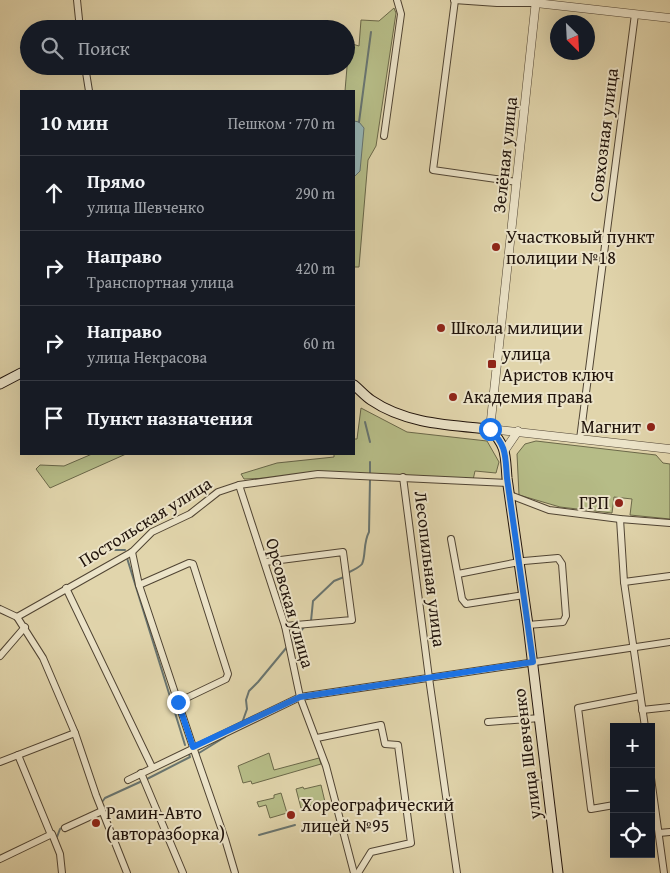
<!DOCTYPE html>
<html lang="ru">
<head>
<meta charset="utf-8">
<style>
  body { margin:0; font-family:"Gentium Book Plus",serif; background:#20242c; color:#f1f3f6 }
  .controls { position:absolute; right:15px; bottom:15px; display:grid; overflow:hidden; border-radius:0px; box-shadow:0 5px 20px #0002 }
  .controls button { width:45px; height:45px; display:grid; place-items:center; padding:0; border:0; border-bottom:1px solid #363941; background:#171b24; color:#f1f3f6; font:25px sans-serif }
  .compass { position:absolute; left:550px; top:15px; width:45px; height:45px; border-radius:50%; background:#171b24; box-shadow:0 5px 20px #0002; rotate:156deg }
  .stop { position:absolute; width:15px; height:15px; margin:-11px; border:4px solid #1a73e8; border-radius:50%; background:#fff }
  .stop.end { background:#1a73e8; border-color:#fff; box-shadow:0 1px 5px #0008 }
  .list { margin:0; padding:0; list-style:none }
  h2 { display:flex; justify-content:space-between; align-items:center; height:65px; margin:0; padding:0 20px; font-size:21px }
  h2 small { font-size:16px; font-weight:400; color:#9ea1a6 }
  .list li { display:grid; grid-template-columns:32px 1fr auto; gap:15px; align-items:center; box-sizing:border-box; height:75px; padding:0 20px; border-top:1px solid #363941 }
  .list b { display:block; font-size:19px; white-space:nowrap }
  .list p { margin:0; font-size:16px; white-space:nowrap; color:#9ea1a6 }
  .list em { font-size:16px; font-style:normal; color:#9ea1a6 }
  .icon { flex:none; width:28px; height:28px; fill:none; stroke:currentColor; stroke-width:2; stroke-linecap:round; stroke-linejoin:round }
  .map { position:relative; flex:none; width:670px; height:873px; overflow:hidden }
  .search { position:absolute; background:#171b24; box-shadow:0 5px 20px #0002; left:20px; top:20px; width:335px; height:55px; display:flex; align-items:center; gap:12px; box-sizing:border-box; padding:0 18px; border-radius:28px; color:#9ea1a6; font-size:19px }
  .panel { position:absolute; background:#171b24; box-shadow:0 5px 20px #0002; left:20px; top:90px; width:335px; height:365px; border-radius:0px }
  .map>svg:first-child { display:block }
  .green { fill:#b6bc87; stroke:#6b6849 }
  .water { fill:#99b6b4; stroke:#697570 }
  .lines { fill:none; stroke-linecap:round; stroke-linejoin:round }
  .stream { stroke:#697570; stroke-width:2 }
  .minor-casing { stroke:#504433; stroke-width:8 }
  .tertiary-casing { stroke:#504433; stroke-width:9 }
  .secondary-casing { stroke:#20130b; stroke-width:11 }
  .minor { stroke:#ece4c9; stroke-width:6 }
  .tertiary { stroke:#ece4c9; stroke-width:8 }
  .secondary { stroke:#ece4c9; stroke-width:9 }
  .route { stroke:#1a73e8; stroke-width:6 }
  .poi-dot { fill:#8f2418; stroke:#ece4c9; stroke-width:2 }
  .labels { text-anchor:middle; stroke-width:4; stroke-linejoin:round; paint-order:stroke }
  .street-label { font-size:18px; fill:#20130b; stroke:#ece4c9 }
  .poi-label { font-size:18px; fill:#20130b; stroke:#ece4c9; text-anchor:start }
</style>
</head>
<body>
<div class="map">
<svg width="670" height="873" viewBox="0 0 670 873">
  <rect width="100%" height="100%" fill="#e1d5ac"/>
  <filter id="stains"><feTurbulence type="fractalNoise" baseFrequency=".004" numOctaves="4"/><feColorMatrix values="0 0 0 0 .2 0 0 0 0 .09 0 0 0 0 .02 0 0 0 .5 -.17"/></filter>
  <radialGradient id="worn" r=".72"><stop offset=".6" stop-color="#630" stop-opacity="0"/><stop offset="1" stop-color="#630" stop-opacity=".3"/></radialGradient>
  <!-- green -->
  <g class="green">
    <path d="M 394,8 L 396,13 L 376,146 L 368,160 L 359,267 L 354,267 L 354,91 L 345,91 L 349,43 L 359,46 L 361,20 L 379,21 Z"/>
    <path d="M 361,408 L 407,432 L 487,441 L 499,462 L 496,473 L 475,471 L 473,480 L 354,475 L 244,479 L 241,474 L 277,463 L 334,457 L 334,454 L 354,454 L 354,439 L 357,439 Z"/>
    <path d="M 536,441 L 656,455 L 663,463 L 670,464 L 670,519 L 630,515 L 632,499 L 614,497 L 612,513 L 560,507 L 519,495 L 517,454 L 525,444 Z"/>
    <path d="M 92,454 L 126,454 L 50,488 L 36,469 L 40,465 L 64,466 Z"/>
    <path d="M 269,753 L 274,770 L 319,758 L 321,764 L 252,784 L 251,781 L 243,783 L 238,766 Z"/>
    <path d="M 321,785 L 325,802 L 301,808 L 296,789 L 303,787 L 304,789 Z"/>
    <path d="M 281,793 L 287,813 L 270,818 L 266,805 L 259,807 L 257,802 L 274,798 L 274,795 Z"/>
  </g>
  <!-- water -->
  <path class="water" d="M 354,121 L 359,122 L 364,128 L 360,171 L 354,177 Z"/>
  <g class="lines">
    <!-- stream -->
    <g class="stream">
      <path d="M 359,122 L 371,32"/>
      <path d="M 365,422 L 370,442"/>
      <path d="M 370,474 L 370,462"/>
      <path d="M 115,550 L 125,550"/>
      <path d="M 127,558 L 185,745"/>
      <path d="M 348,573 C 352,570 359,568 362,564 C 366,556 363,543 369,532 L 370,479"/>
      <path d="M 311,621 L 313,601 L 334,581 L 344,577"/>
      <path d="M 291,643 L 304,627"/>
      <path d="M 242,723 L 247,709 L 246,700 L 249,691 L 258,682 L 287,647"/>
      <path d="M 199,753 L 225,737"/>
      <path d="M 147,779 L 190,757 L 189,754"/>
      <path d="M 102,802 L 105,798 L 140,782"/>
      <path d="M 259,835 L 295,825"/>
      <path d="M 57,837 L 60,829 L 63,827"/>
    </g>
    <defs>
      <g id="minor">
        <path d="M 77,0 L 80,29"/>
        <path d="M 454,0 L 497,3 L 536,3"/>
        <path d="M 455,0 L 433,170 L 517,182"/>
        <path d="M 85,66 L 89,91"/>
        <path d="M 384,136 L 401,14 L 397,0"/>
        <path d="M 580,439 L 635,14"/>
        <path d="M 403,477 L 429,678 L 457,873"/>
        <path d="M 239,485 L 285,626 L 300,697 L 326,766 L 354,873"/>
        <path d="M 510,495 L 549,510 L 620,519 L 670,523"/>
        <path d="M 620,519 L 624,582 L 645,727"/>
        <path d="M 451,539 L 462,599 L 466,604 L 524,595"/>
        <path d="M 132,552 L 139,585 L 193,747 L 225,839 L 235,873"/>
        <path d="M 265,562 L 343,552 L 352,620 L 285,626"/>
        <path d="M 458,574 L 524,561 L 558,558 L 562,564 L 566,616 L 563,622 L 528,625"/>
        <path d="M 624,582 L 670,576"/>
        <path d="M 139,585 L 189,563 L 193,564 L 228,674 L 226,679 L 178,702"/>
        <path d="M 66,588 L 152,767"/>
        <path d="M 0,609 L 17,617 L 43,658 L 75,733 L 96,795 L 127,873"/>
        <path d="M 17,617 L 132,552 L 152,532 L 190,514 L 218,492 L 239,485 L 318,474 L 508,483"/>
        <path d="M 0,656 L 25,627"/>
        <path d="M 642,710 L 670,707"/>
        <path d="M 488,722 L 540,718"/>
        <path d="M 317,738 L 381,725 L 385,744 L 398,745 L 411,843 L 371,852 L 358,873"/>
        <path d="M 18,755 L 51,835"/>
        <path d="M 0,762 L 75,733"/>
        <path d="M 141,773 L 183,873"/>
        <path d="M 651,778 L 664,873"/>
        <path d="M 128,780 L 300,697 L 670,642"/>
        <path d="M 614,805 L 591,809 L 578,708 L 640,696"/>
        <path d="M 65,828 L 102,811"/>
        <path d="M 659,833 L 670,832"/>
        <path d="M 0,859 L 52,834 L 60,854 L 62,873"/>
      </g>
      <g id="tertiary">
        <path d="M 536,0 L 490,429 L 670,449"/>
        <path d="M 536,3 L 670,18"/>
        <path d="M 505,450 L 518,431"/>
      </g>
      <g id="secondary">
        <path d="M 0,384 L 21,373"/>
        <path d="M 354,385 C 360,390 365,396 371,400 C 406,424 449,425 490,429 C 507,447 505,454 507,478 L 528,625 L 558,873"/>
      </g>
    </defs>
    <!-- minor casing -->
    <use href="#minor" class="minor-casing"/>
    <!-- tertiary casing -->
    <use href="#tertiary" class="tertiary-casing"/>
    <!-- secondary casing -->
    <use href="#secondary" class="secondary-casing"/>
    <!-- minor -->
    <use href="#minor" class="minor"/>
    <!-- tertiary -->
    <use href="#tertiary" class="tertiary"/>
    <!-- secondary -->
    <use href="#secondary" class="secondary"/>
  </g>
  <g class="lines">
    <!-- route -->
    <path class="route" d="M 178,702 L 193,747 L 300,697 L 533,662 L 507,478 C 505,454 507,447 490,429"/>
  </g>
  <!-- markers -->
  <g class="poi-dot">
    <circle cx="496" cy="247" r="5"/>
    <circle cx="441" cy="328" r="5"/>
    <rect x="487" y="359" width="10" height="10" rx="2.5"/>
    <circle cx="453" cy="397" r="5"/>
    <circle cx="651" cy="427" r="5"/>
    <circle cx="619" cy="503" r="5"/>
    <circle cx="291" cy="815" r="5"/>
    <circle cx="96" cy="823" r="5"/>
  </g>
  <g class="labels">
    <!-- street labels -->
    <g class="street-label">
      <text transform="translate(604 135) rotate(-83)" y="6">Совхозная улица</text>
      <text transform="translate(505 155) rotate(-84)" y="6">Зелёная улица</text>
      <text transform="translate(145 522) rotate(-32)" y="6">Постольская улица</text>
      <text transform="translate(430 569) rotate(83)" y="6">Лесопильная улица</text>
      <text transform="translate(290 603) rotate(74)" y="6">Орсовская улица</text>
      <text transform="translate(527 754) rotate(-97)" y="6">улица Шевченко</text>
    </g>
    <!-- poi labels -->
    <g class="poi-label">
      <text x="506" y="243">Участковый пункт<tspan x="506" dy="21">полиции №18</tspan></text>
      <text x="451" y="334">Школа милиции</text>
      <text x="502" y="360">улица<tspan x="502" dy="21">Аристов ключ</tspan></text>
      <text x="463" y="403">Академия права</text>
      <text x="641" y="433" text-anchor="end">Магнит</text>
      <text x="609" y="509" text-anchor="end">ГРП</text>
      <text x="301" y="811">Хореографический<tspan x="301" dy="21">лицей №95</tspan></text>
      <text x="106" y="819">Рамин-Авто<tspan x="106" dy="21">(авторазборка)</tspan></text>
    </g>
  </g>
  <rect width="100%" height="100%" filter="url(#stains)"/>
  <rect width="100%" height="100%" fill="url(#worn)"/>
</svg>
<div class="controls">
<button>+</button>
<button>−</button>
<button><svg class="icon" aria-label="locate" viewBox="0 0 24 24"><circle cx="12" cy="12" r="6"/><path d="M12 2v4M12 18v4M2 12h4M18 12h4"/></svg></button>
</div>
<svg class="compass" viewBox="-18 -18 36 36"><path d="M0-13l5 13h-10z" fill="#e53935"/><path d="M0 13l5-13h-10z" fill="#9ea1a6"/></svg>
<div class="stop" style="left:490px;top:429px"></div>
<div class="stop end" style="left:178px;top:702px"></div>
<div class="search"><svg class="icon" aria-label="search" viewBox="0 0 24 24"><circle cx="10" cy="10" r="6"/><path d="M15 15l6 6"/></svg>Поиск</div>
<section class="panel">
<h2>10 мин<small>Пешком · 770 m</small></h2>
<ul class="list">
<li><svg class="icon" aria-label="ahead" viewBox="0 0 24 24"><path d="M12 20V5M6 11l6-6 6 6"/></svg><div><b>Прямо</b><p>улица Шевченко</p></div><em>290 m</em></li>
<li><svg class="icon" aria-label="right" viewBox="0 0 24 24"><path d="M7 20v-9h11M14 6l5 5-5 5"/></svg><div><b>Направо</b><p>Транспортная улица</p></div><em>420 m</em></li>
<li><svg class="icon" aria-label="right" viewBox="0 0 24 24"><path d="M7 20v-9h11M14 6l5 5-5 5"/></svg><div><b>Направо</b><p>улица Некрасова</p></div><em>60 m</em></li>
<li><svg class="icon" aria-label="arrive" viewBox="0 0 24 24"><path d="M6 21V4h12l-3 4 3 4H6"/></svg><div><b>Пункт назначения</b></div></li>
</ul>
</section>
</div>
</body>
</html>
